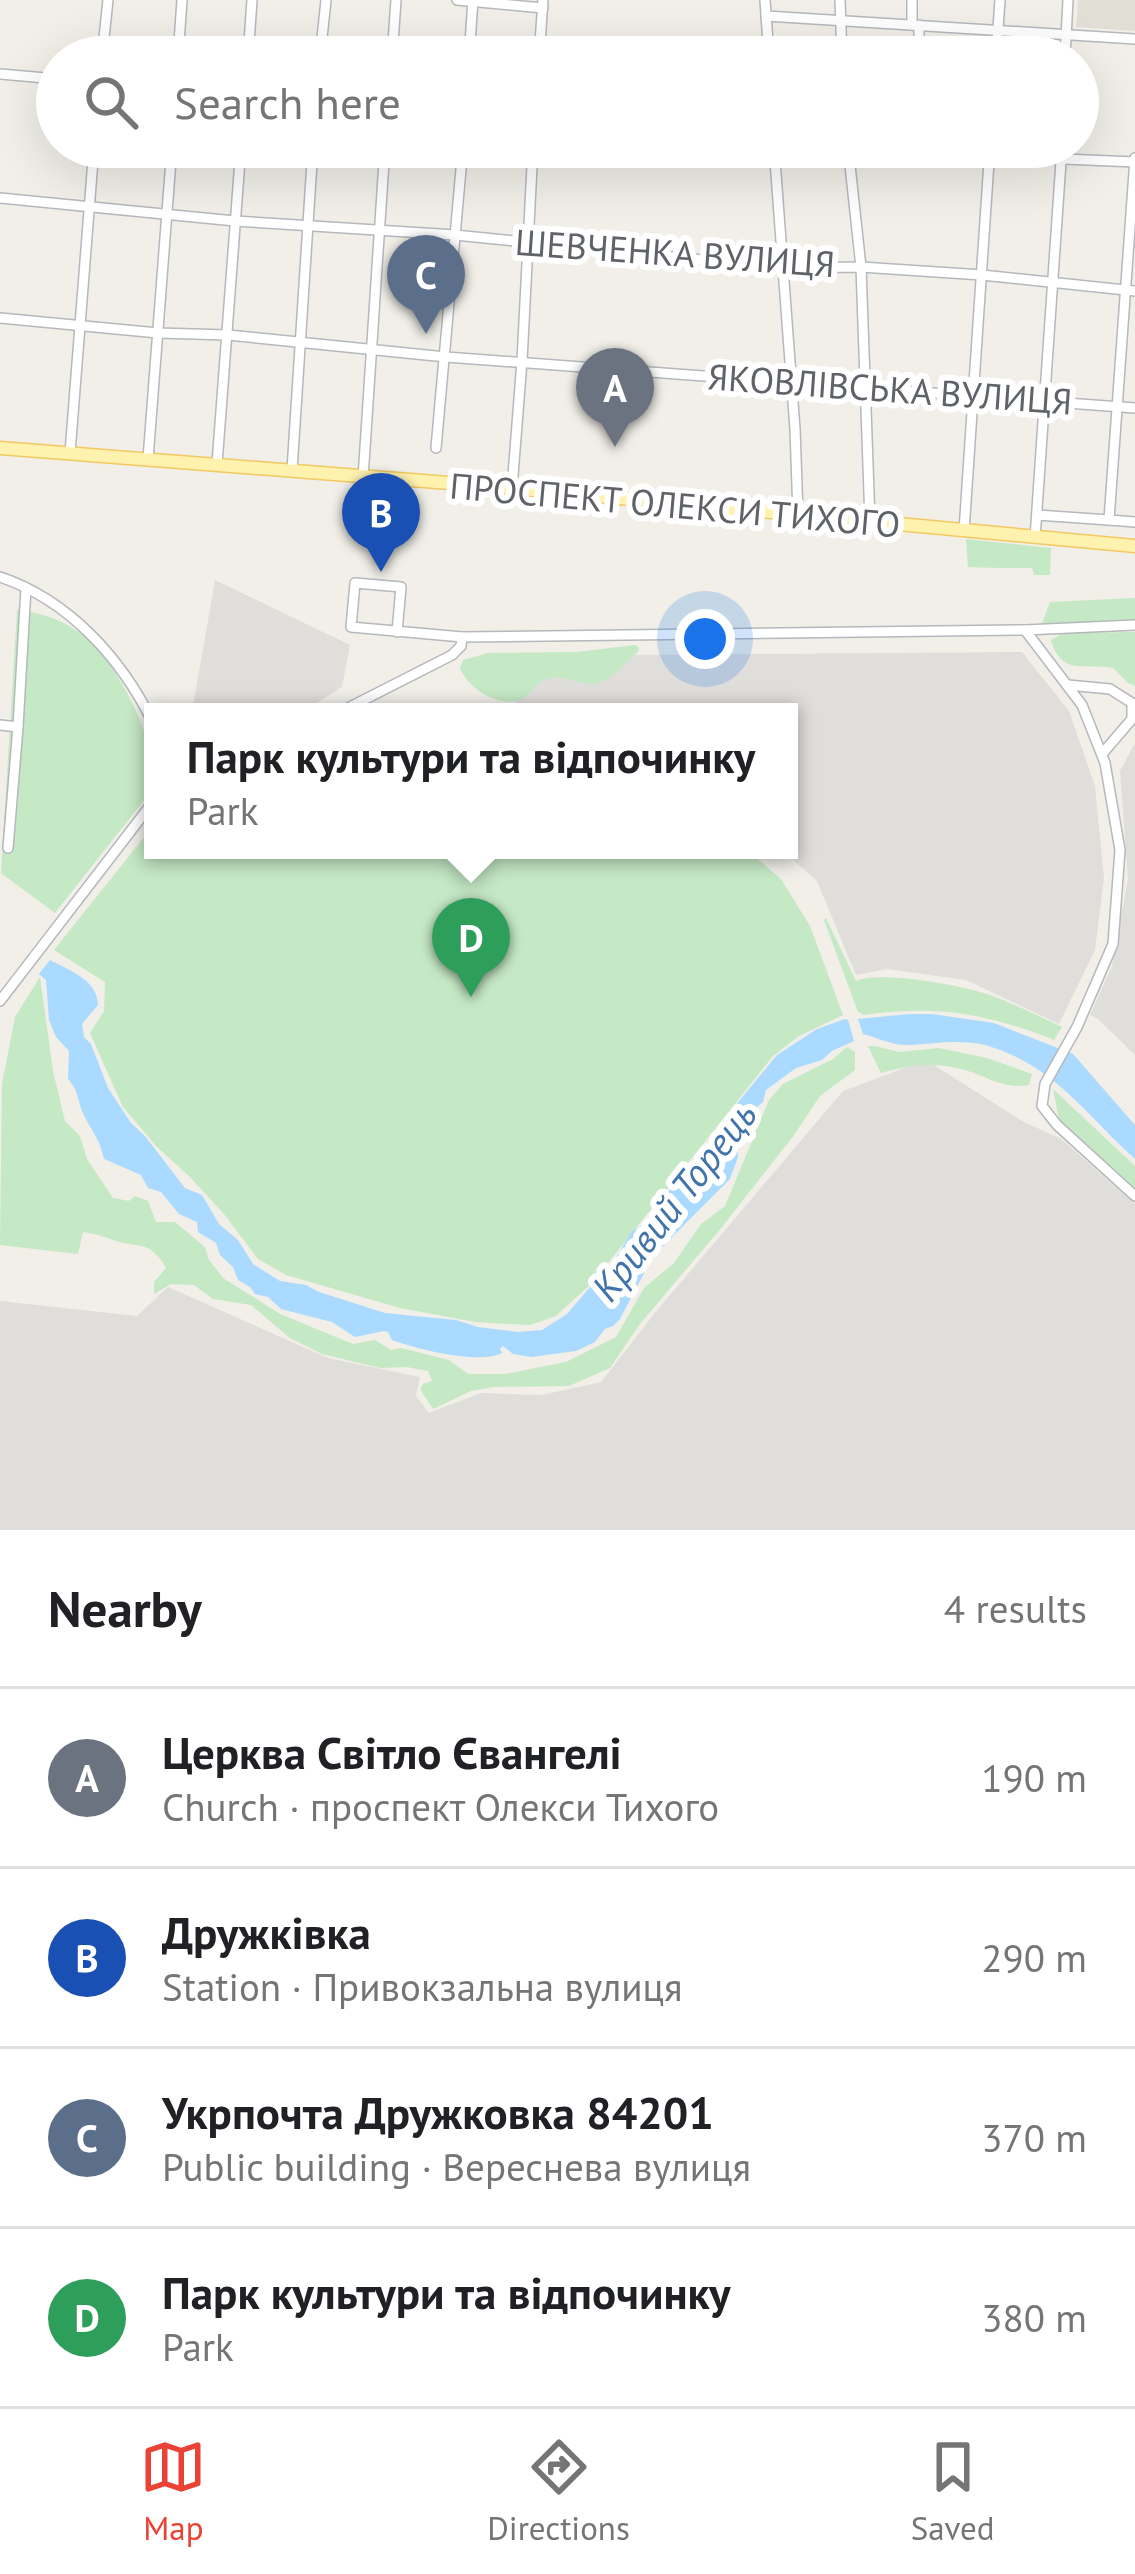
<!DOCTYPE html>
<html lang="en">
<head>
<meta charset="utf-8">
<style>
  body { margin:0; font-family:"PT Sans",sans-serif; background:#f6f6f6; color:#202124 }
  .you { position:absolute; left:705px; top:639px; width:42px; height:42px; margin:-30px; border:9px solid #fff; border-radius:50%; background:#1a73e8; box-shadow:0 0 0 18px #1a73e833 }
  .badge { display:grid; place-items:center; width:78px; height:78px; border-radius:50%; background:#ea4335; color:#fff; font-size:39px; font-weight:700 }
  .pin { position:absolute; translate:-50% -99px; filter:drop-shadow(0 3px 6px #0008) }
  .pin::after { content:''; position:absolute; top:63px; width:42px; height:36px; background:inherit; clip-path:polygon(0 0,100% 0,50% 100%) }
  .popup { position:absolute; left:144px; top:703px; width:654px; height:156px; box-sizing:border-box; display:grid; place-content:center; border-radius:0px; background:#fff; filter:drop-shadow(0 3px 9px #0005); font-size:39px; white-space:nowrap; color:#757577 }
  .popup b { font-size:45px; color:#202124 }
  .popup::after { content:''; position:absolute; left:50%; top:100%; margin-left:-24px; border:24px solid transparent; border-top-color:#fff }
  .list { margin:0; padding:0; list-style:none }
  h2 { display:flex; justify-content:space-between; align-items:center; height:156px; margin:0; padding:0 48px; font-size:51px }
  h2 small { font-size:39px; font-weight:400; color:#757577 }
  .list li { display:grid; grid-template-columns:78px 1fr auto; gap:36px; align-items:center; box-sizing:border-box; height:180px; padding:0 48px; border-top:3px solid #e0e0e0 }
  .list b { display:block; font-size:45px; white-space:nowrap }
  .list p { margin:0; font-size:39px; white-space:nowrap; color:#757577 }
  .list em { font-size:39px; font-style:normal; color:#757577 }
  .icon { flex:none; width:66px; height:66px; fill:none; stroke:currentColor; stroke-width:2; stroke-linecap:round; stroke-linejoin:round }
  .map { position:relative; flex:none; width:1135px; height:1530px; overflow:hidden }
  .search { position:absolute; background:#fff; box-shadow:0 12px 48px #0002; left:36px; right:36px; top:36px; height:132px; display:flex; align-items:center; gap:30px; box-sizing:border-box; padding:0 42px; border-radius:66px; color:#757577; font-size:45px }
  .sheet { height:876px; background:#fff }
  nav { display:flex; justify-content:space-around; align-items:center; box-sizing:border-box; height:168px; border-top:3px solid #e0e0e0; background:#fff; font-size:33px; color:#757577 }
  nav a { display:grid; justify-items:center; gap:6px }
  nav .on { color:#ea4335 }
  .map>svg:first-child { display:block }
  .industrial { fill:#e0deda }
  .education { fill:#e1ded6 }
  .green { fill:#c5e8c5 }
  .water { fill:#aadaff }
  .lines { fill:none; stroke-linecap:round; stroke-linejoin:round }
  .minor-casing { stroke:#b5b8bc; stroke-width:12 }
  .major-casing { stroke:#f2c960; stroke-width:15 }
  .minor { stroke:#fff; stroke-width:9 }
  .major { stroke:#fff2af; stroke-width:12 }
  .labels { text-anchor:middle; stroke-width:12; stroke-linejoin:round; paint-order:stroke }
  .street-label { font-size:36px; fill:#5f6368; stroke:#fff }
  .water-label { font-size:39px; font-style:italic; fill:#4174aa; stroke:#fff }
</style>
</head>
<body>
<div class="map">
<svg width="1135" height="1530" viewBox="0 0 1135 1530">
  <rect width="100%" height="100%" fill="#f1efe8"/>
  <!-- industrial -->
  <g class="industrial">
    <path d="M 215,580 L 350,645 L 342,687 L 310,707 L 292,712 L 192,712 Z"/>
    <path d="M 1022,652 L 1069,711 L 1095,786 L 1104,878 L 1095,950 L 1059,1024 L 966,980 L 887,969 L 856,975 L 817,881 L 782,850 L 789,850 L 789,712 L 534,712 L 470,679 L 478,656 Z"/>
    <path d="M 1135,743 L 1135,1055 L 1097,1018 L 1090,1015 L 1112,966 L 1128,879 L 1120,771 Z"/>
    <path d="M 926,1060 L 1022,1121 L 1061,1139 L 1135,1204 L 1135,1530 L 0,1530 L 0,1301 L 137,1316 L 168,1287 L 328,1358 L 420,1377 L 416,1396 L 429,1413 L 481,1393 L 542,1395 L 601,1382 L 654,1314 L 843,1091 Z"/>
  </g>
  <!-- education -->
  <path class="education" d="M 1078,0 L 1135,0 L 1135,31 L 1076,27 Z"/>
  <!-- green -->
  <g class="green">
    <path d="M 966,539 L 1051,548 L 1050,575 L 1034,575 L 1032,568 C 1012,568 990,568 968,567 Z"/>
    <path d="M 1135,598 L 1135,620 L 1042,624 L 1050,602 Z"/>
    <path d="M 17,610 C 43,613 64,620 85,637 C 118,663 167,755 148,795 L 55,913 L 1,873 Z"/>
    <path d="M 1135,632 L 1135,686 L 1128,683 L 1113,668 C 1083,663 1061,676 1051,640 L 1063,633 Z"/>
    <path d="M 635,645 L 639,648 L 638,652 C 627,661 614,677 601,682 C 582,689 564,672 544,680 C 534,684 532,694 523,698 C 501,710 468,689 460,668 L 463,660 L 488,653 L 577,652 Z"/>
    <path d="M 153,826 L 153,850 L 747,850 L 781,879 L 810,926 L 843,1015 L 799,1036 L 773,1056 L 593,1282 L 556,1316 L 530,1325 L 475,1322 L 400,1308 L 286,1275 L 258,1259 L 224,1214 L 189,1176 L 157,1147 L 123,1107 L 90,1033 L 104,1011 L 105,982 L 54,950 Z"/>
    <path d="M 826,918 L 856,981 C 880,970 964,986 990,995 C 1015,1004 1038,1016 1062,1027 L 1054,1040 C 986,1013 936,1005 864,1015 L 858,1012 L 824,920 Z"/>
    <path d="M 40,977 L 53,1071 L 65,1121 L 80,1136 L 87,1159 L 113,1198 L 129,1201 L 135,1196 L 148,1201 L 156,1222 L 175,1222 L 205,1247 L 209,1260 L 223,1278 L 280,1314 L 353,1344 L 375,1340 L 391,1350 L 401,1348 L 449,1360 L 468,1374 L 505,1374 L 566,1362 L 616,1337 L 644,1288 L 674,1263 L 701,1224 L 725,1206 L 769,1100 L 783,1084 L 833,1059 L 847,1047 L 855,1052 L 855,1070 L 820,1096 L 794,1135 L 722,1227 L 640,1324 L 610,1368 L 569,1386 L 493,1387 L 471,1391 L 433,1409 L 420,1389 L 423,1384 L 432,1381 L 428,1371 L 407,1367 L 380,1368 L 322,1354 L 290,1338 L 251,1305 L 213,1299 L 194,1285 L 171,1284 L 154,1294 L 154,1282 L 166,1268 C 150,1239 139,1249 113,1240 C 103,1236 95,1234 83,1232 L 78,1254 L 0,1245 L 2,1084 L 15,1017 Z"/>
    <path d="M 868,1046 L 875,1046 L 899,1052 L 939,1048 L 987,1058 L 1032,1074 L 1029,1085 C 1000,1090 984,1073 956,1068 C 929,1062 907,1066 881,1073 Z"/>
    <path d="M 1053,1089 L 1135,1166 L 1135,1188 L 1059,1119 Z"/>
  </g>
  <!-- water -->
  <g class="water">
    <path d="M 50,960 C 70,971 97,979 98,1005 L 82,1024 L 84,1037 L 91,1044 L 108,1088 L 131,1123 L 145,1136 L 185,1188 L 202,1195 L 219,1224 L 238,1240 L 253,1264 L 280,1281 L 306,1285 L 319,1292 L 385,1313 L 456,1320 L 478,1327 L 517,1332 L 542,1330 L 567,1314 L 591,1286 L 606,1274 L 632,1231 L 649,1222 L 673,1185 L 702,1159 L 729,1113 L 777,1055 L 817,1029 L 845,1019 L 848,1020 L 854,1041 L 832,1051 L 822,1060 L 796,1068 L 766,1090 L 763,1102 L 748,1114 L 737,1138 L 738,1157 L 730,1179 L 653,1256 L 620,1319 L 613,1326 L 605,1329 L 595,1342 L 576,1351 L 531,1357 L 513,1354 L 503,1346 L 500,1349 L 502,1353 C 479,1365 417,1349 392,1340 L 388,1332 L 384,1331 L 355,1337 L 332,1322 L 281,1309 L 268,1297 L 255,1294 L 250,1287 L 238,1280 L 233,1267 L 220,1255 L 216,1243 L 198,1232 L 197,1222 L 179,1214 L 161,1192 L 148,1188 L 141,1175 L 104,1159 C 99,1137 93,1134 84,1115 C 77,1101 79,1091 68,1079 L 69,1051 L 56,1037 L 49,1020 L 46,980 L 39,974 Z"/>
    <path d="M 909,1014 L 932,1014 L 994,1023 L 1073,1054 L 1135,1125 L 1135,1159 C 1086,1115 1053,1064 985,1045 C 959,1039 935,1044 909,1045 C 894,1046 878,1038 863,1034 L 858,1019 Z"/>
  </g>
  <g class="lines">
    <defs>
      <g id="minor">
        <path d="M 457,0 L 543,8"/>
        <path d="M 765,0 L 769,57"/>
        <path d="M 840,0 L 842,57"/>
        <path d="M 912,0 L 912,25"/>
        <path d="M 766,16 L 1135,39"/>
        <path d="M 919,25 L 919,57"/>
        <path d="M 102,57 L 108,0"/>
        <path d="M 178,57 L 182,0"/>
        <path d="M 248,57 L 252,0"/>
        <path d="M 320,57 L 326,0"/>
        <path d="M 392,57 L 396,0"/>
        <path d="M 469,57 L 473,0"/>
        <path d="M 539,57 L 543,0"/>
        <path d="M 996,57 L 1000,0"/>
        <path d="M 1065,57 L 1068,0"/>
        <path d="M 0,74 L 57,79"/>
        <path d="M 774,147 L 795,429 L 798,515"/>
        <path d="M 784,147 L 1135,162"/>
        <path d="M 848,147 L 861,267 L 870,522"/>
        <path d="M 0,198 L 235,221 L 455,235 L 782,268 L 861,267 L 982,275 L 1135,291"/>
        <path d="M 0,318 L 158,333 L 228,335 L 446,357 L 1135,408"/>
        <path d="M 436,448 L 463,147"/>
        <path d="M 70,453 L 94,147"/>
        <path d="M 148,459 L 172,147"/>
        <path d="M 217,464 L 241,147"/>
        <path d="M 292,470 L 313,147"/>
        <path d="M 363,478 L 385,147"/>
        <path d="M 512,488 L 522,361 L 533,147"/>
        <path d="M 1037,515 L 1109,520 L 1135,158"/>
        <path d="M 1109,520 L 1135,522"/>
        <path d="M 964,531 L 990,147"/>
        <path d="M 1035,538 L 1062,147"/>
        <path d="M 0,577 C 69,600 122,659 153,723"/>
        <path d="M 1025,630 L 1082,705 L 1105,763 L 1120,850 L 1113,944 L 1077,1027 L 1045,1084 L 1042,1106 L 1057,1125 L 1135,1196"/>
        <path d="M 462,637 L 1025,630 L 1135,625"/>
        <path d="M 1068,685 L 1110,689 L 1132,703 L 1132,719 L 1102,754"/>
        <path d="M 340,712 L 452,655 L 461,646 L 462,637 L 351,627 L 355,583 L 401,587 L 397,632"/>
        <path d="M 0,725 L 18,727 L 26,588"/>
        <path d="M 8,848 L 18,727"/>
        <path d="M 0,1001 L 153,802"/>
      </g>
      <path id="major" d="M 0,448 L 512,488 L 1135,546"/>
    </defs>
    <!-- minor casing -->
    <use href="#minor" class="minor-casing"/>
    <!-- major casing -->
    <use href="#major" class="major-casing"/>
    <!-- minor -->
    <use href="#minor" class="minor"/>
    <!-- major -->
    <use href="#major" class="major"/>
  </g>
  <g class="labels">
    <!-- street labels -->
    <g class="street-label">
      <text transform="translate(675 253) rotate(4)" y="13">ШЕВЧЕНКА ВУЛИЦЯ</text>
      <text transform="translate(890 389) rotate(4)" y="13">ЯКОВЛІВСЬКА ВУЛИЦЯ</text>
      <text transform="translate(675 505) rotate(5)" y="13">ПРОСПЕКТ ОЛЕКСИ ТИХОГО</text>
    </g>
    <!-- water labels -->
    <g class="water-label">
      <text transform="translate(674 1201) rotate(-52)" y="14">Кривий Торець</text>
    </g>
  </g>
</svg>
<div class="you"></div>
<div class="pin badge" style="left:615px;top:447px;background:#6b7280">A</div>
<div class="pin badge" style="left:381px;top:572px;background:#1a4fb4">B</div>
<div class="pin badge" style="left:426px;top:334px;background:#5c6f8a">C</div>
<div class="pin badge" style="left:471px;top:997px;background:#2e9e5b">D</div>
<div class="popup"><b>Парк культури та відпочинку</b>Park</div>
<div class="search"><svg class="icon" aria-label="search" viewBox="0 0 24 24"><circle cx="10" cy="10" r="6"/><path d="M15 15l6 6"/></svg>Search here</div>
</div>
<section class="sheet">
<h2>Nearby<small>4 results</small></h2>
<ul class="list">
<li><span class="badge" style="background:#6b7280">A</span><div><b>Церква Світло Євангелі</b><p>Church · проспект Олекси Тихого</p></div><em>190 m</em></li>
<li><span class="badge" style="background:#1a4fb4">B</span><div><b>Дружківка</b><p>Station · Привокзальна вулиця</p></div><em>290 m</em></li>
<li><span class="badge" style="background:#5c6f8a">C</span><div><b>Укрпочта Дружковка 84201</b><p>Public building · Вереснева вулиця</p></div><em>370 m</em></li>
<li><span class="badge" style="background:#2e9e5b">D</span><div><b>Парк культури та відпочинку</b><p>Park</p></div><em>380 m</em></li>
</ul>
</section>
<nav>
<a class="on"><svg class="icon" aria-label="map" viewBox="0 0 24 24"><path d="M3 6l6-2 6 2 6-2v14l-6 2-6-2-6 2zM9 4v14M15 6v14"/></svg>Map</a>
<a><svg class="icon" aria-label="directions" viewBox="0 0 24 24"><path d="M12 3l9 9-9 9-9-9zM9 14v-3h6M13 9l2 2-2 2"/></svg>Directions</a>
<a><svg class="icon" aria-label="saved" viewBox="0 0 24 24"><path d="M7 4h10v16l-5-4-5 4z"/></svg>Saved</a>
</nav>
</body>
</html>
